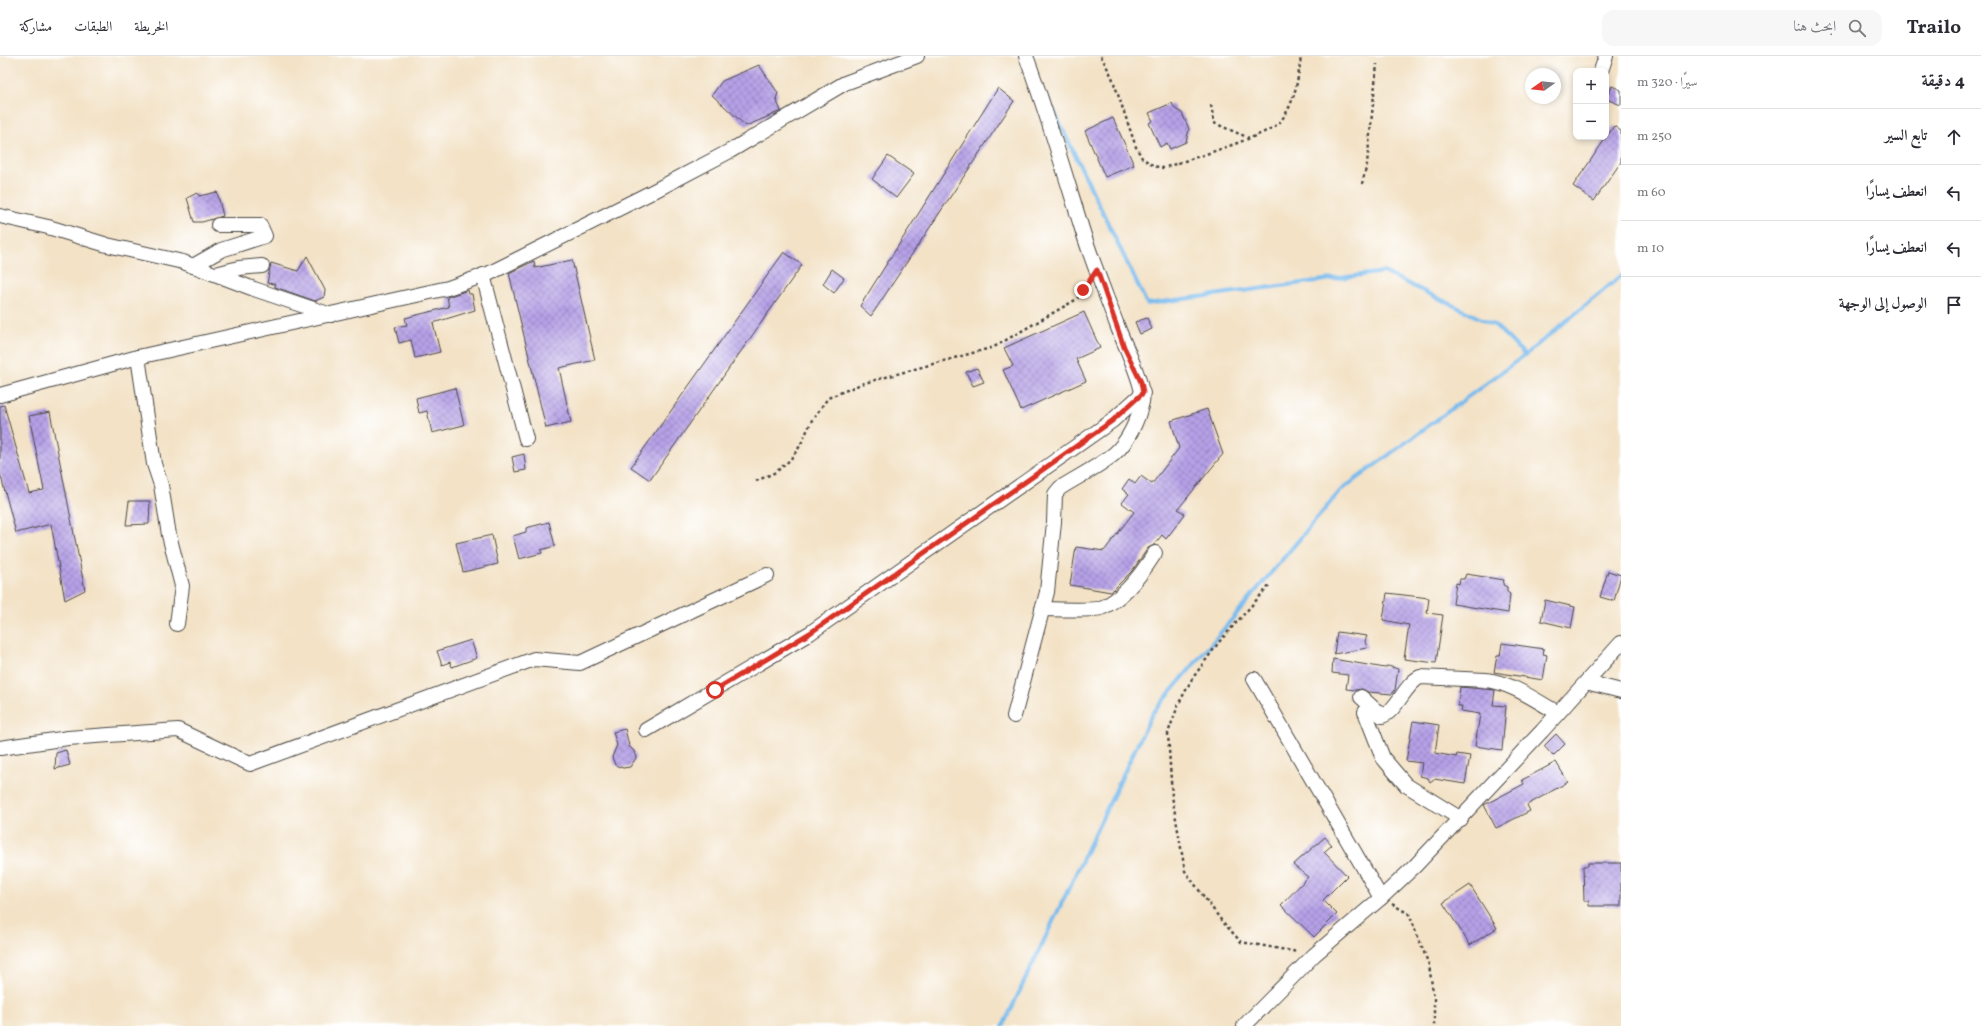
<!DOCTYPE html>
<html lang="ar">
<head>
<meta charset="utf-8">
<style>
  body { margin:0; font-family:Vollkorn,Amiri,serif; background:#f7f7f7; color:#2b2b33; direction:rtl }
  .controls { position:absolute; right:12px; top:12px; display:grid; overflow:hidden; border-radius:8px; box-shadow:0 2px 6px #0003 }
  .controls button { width:36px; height:36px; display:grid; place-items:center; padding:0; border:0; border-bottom:1px solid #e1e1e2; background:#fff; color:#2b2b33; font:20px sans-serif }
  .compass { position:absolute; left:1525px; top:12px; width:36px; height:36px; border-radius:50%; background:#fff; box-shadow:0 2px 6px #0003; rotate:255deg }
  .stop { position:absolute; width:12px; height:12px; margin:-9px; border:3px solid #d93025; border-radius:50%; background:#fff }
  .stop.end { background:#d93025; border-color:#fff; box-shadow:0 1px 4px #0008 }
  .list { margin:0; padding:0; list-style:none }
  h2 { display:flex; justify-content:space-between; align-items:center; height:52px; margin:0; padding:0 16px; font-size:17px }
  h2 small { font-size:13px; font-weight:400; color:#7c7c81 }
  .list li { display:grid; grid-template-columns:26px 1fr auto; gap:12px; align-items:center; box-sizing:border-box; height:56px; padding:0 16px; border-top:1px solid #e1e1e2 }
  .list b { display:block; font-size:15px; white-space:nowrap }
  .list em { font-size:13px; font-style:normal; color:#7c7c81 }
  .icon { flex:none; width:22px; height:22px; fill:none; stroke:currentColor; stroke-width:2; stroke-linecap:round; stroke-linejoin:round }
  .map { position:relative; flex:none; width:1621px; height:970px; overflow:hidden; direction:ltr }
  header { display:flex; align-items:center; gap:24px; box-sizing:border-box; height:56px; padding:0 20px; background:#fff; border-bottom:1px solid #e1e1e2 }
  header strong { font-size:19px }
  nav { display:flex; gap:22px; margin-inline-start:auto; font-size:14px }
  .search { width:280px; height:36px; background:#f7f7f7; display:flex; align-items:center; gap:10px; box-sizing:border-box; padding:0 14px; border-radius:12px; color:#7c7c81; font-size:15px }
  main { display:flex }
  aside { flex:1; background:#fff }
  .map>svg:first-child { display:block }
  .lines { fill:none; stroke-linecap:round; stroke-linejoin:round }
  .stream { stroke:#78bbee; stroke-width:4 }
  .building { fill:url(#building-cross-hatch) }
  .street-casing { stroke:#494642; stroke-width:16 }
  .path { stroke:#494642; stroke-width:2.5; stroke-dasharray:3 3; stroke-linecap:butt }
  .street { stroke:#fff; stroke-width:14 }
  .route { stroke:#d93025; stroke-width:5 }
</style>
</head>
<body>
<header>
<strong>Trailo</strong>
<div class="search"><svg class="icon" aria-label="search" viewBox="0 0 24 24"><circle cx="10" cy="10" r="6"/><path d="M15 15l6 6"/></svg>ابحث هنا</div>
<nav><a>الخريطة</a><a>الطبقات</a><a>مشاركة</a></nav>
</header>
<main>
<aside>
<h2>4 دقيقة<small>سيرًا · 320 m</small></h2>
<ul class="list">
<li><svg class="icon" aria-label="ahead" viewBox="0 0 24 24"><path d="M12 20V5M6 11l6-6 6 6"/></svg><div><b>تابع السير</b></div><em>250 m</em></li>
<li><svg class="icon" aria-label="left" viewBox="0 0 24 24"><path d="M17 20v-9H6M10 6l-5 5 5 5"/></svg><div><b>انعطف يسارًا</b></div><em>60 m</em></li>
<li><svg class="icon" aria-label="left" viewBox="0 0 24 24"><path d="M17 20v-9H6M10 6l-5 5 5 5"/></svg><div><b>انعطف يسارًا</b></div><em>10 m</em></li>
<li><svg class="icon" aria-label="arrive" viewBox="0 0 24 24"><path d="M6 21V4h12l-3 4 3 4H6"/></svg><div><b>الوصول إلى الوجهة</b></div></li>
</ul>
</aside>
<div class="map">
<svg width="1621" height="970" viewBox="0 0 1621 970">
  <defs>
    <pattern id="building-cross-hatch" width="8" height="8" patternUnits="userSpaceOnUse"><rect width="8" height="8" fill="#b6a1e8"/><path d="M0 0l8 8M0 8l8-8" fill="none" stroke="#9483bc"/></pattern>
  </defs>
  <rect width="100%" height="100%" fill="#fff"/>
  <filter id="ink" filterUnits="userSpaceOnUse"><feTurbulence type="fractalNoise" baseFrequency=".025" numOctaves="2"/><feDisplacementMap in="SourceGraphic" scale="8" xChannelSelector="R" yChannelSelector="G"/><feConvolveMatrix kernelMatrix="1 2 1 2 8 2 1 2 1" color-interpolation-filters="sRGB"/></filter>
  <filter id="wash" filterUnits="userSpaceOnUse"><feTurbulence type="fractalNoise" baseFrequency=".012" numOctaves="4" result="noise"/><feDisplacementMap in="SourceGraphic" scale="16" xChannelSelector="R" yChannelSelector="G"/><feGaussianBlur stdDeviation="0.9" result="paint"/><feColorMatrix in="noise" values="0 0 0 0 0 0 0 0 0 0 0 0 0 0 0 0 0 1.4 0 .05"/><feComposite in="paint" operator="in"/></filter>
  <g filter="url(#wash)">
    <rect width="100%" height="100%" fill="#f3e2c6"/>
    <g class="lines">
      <!-- stream -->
      <g class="stream">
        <path d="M 1048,43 L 1147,248 L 1384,216 L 1496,270 L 1525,299"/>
        <path d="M 1003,970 L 1152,658 L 1341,434 L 1525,299 L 1621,220"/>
      </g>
    </g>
    <g id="blocks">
      <!-- building -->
      <g class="building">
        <path d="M 759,9 L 778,37 L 776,43 L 781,55 L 746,70 L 712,39 L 722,25 Z"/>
        <path d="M 1612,30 L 1621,34 L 1621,49 L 1606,43 Z"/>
        <path d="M 998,32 L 1014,45 L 871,260 L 860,250 Z"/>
        <path d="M 1172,47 L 1175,53 L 1182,57 L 1189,73 L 1186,86 L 1170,93 L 1167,87 L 1160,91 L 1149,67 L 1153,65 L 1149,57 Z"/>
        <path d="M 1113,62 L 1134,109 L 1105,121 L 1085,75 Z"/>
        <path d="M 1614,70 L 1621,75 L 1621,106 L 1594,145 L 1573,130 Z"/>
        <path d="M 888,100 L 914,118 L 896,142 L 872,123 Z"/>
        <path d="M 217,136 L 223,160 L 202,166 L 194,166 L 187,142 L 197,137 L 199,140 Z"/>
        <path d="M 784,196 L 802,209 L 650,424 L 631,411 Z"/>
        <path d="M 307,200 L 325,234 L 324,241 L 315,245 L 275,231 L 275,228 L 267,227 L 271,207 L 298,215 Z"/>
        <path d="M 572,204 L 595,304 L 559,312 L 571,366 L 546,372 L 509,217 L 534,205 L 535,212 Z"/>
        <path d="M 832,213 L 844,222 L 834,237 L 823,228 Z"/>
        <path d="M 468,234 L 469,238 L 472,238 L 475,254 L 433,267 L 440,296 L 415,302 L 411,284 L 399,287 L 395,271 L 407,269 L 405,262 L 449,251 L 447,241 Z"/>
        <path d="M 1084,256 L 1100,292 L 1076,303 L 1086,325 L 1021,354 L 1003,314 L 1013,310 L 1004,292 Z"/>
        <path d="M 1147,262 L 1152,273 L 1140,278 L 1135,266 Z"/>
        <path d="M 977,312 L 984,326 L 973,330 L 966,316 Z"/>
        <path d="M 455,332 L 464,369 L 432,377 L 427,355 L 419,357 L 416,342 Z"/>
        <path d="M 4,349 L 29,437 L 44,434 L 29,360 L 50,356 L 85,534 L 65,544 L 51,468 L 16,477 L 0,417 L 0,350 Z"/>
        <path d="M 1207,353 L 1223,398 L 1178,453 L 1185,458 L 1166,483 L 1162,479 L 1154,489 L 1148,492 L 1132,515 L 1111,536 L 1070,529 L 1076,491 L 1104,495 L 1134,456 L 1122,447 L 1129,438 L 1122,433 L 1129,423 L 1135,428 L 1141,420 L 1152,428 L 1179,392 L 1171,365 Z"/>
        <path d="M 524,398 L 526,414 L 515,416 L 512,401 Z"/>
        <path d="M 129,445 L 150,445 L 149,468 L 126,469 Z"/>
        <path d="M 549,466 L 555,490 L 541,494 L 542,497 L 519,503 L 513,480 L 526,476 L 526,472 Z"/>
        <path d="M 492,479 L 498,508 L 463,516 L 456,487 Z"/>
        <path d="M 1608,515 L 1621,519 L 1614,545 L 1600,541 Z"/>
        <path d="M 1466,518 L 1504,524 L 1503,529 L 1507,531 L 1507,536 L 1510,538 L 1508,557 L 1453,548 L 1456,527 L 1459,528 L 1460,523 L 1464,523 Z"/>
        <path d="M 1387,537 L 1429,542 L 1427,557 L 1443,559 L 1436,607 L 1404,603 L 1409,569 L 1383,564 Z"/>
        <path d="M 1545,544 L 1575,551 L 1571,572 L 1541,565 Z"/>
        <path d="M 1337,576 L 1367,580 L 1365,585 L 1367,592 L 1334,598 Z"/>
        <path d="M 471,584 L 477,602 L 452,611 L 450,606 L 442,609 L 437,595 Z"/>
        <path d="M 1502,587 L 1544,593 L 1543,598 L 1547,599 L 1543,624 L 1494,616 L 1497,600 L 1500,600 Z"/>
        <path d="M 1333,603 L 1385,612 L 1388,610 L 1398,613 L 1395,634 L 1392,638 L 1368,636 L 1362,633 L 1356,634 L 1346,633 L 1348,619 L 1332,617 Z"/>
        <path d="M 1460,631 L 1495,634 L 1493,649 L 1506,650 L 1502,694 L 1475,690 L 1480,658 L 1461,655 L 1462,650 L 1458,650 Z"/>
        <path d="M 1413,665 L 1439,669 L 1435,697 L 1456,701 L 1457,698 L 1470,700 L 1465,728 L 1434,723 L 1430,726 L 1428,722 L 1420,720 L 1422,707 L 1406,705 Z"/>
        <path d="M 625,673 L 629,690 L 634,695 L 636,702 L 630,711 L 623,712 L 615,709 L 612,701 L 617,689 L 613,676 Z"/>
        <path d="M 1556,678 L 1565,688 L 1553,700 L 1544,690 Z"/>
        <path d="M 66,694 L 70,709 L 55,713 L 56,697 Z"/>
        <path d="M 1556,706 L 1568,726 L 1527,749 L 1530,755 L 1496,772 L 1484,749 L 1524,728 L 1522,724 Z"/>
        <path d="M 1325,781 L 1332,789 L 1324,796 L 1347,820 L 1323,844 L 1337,858 L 1314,881 L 1281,849 L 1308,821 L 1293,809 Z"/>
        <path d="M 1588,807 L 1621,807 L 1621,850 L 1589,850 L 1589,845 L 1584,845 L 1583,810 L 1588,810 Z"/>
        <path d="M 1470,829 L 1497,872 L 1470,889 L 1443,847 Z"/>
      </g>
    </g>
  </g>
  <g filter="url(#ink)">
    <use href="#blocks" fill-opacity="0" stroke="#494642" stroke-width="1"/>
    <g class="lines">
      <defs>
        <g id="street">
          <path d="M 1601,15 L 1606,0"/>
          <path d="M 0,160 L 48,171 L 107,189 L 183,206 L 254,233 L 331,259"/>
          <path d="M 193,210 L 221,194 L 265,180 L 260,169 L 218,169"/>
          <path d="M 216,218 L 239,212 L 262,210"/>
          <path d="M 483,219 L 526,383"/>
          <path d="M 138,301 L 154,408 L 161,429 L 169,479 L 182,530 L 177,568"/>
          <path d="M 0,339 L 138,301 L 448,232 L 488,218 L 652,136 L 730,95 L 845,27 L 917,0"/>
          <path d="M 1042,553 C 1052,553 1094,555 1101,552 C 1123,543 1143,516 1155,497"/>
          <path d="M 1254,623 L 1381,842"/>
          <path d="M 1586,626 L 1621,635"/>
          <path d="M 1361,641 L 1382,660 C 1396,656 1405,628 1420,621 L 1486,624 C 1512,627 1535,644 1558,657"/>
          <path d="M 1365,656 L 1383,702 L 1406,729 L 1461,763"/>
          <path d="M 1014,660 L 1047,536 L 1054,466 L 1055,438 L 1060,432 C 1077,421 1098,411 1114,398 C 1128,386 1138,364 1142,346 C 1146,331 1123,286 1117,269 C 1105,237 1092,205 1082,173 C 1064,115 1047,57 1026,0"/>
          <path d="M 646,674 L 810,577 L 1112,365 L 1143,337"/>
          <path d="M 0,692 L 68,682 L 178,674 L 250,708 L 534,603 L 580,607 L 767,519"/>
          <path d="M 1244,970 L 1314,899 L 1381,842 L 1415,810 L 1542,675 L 1621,587"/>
        </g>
      </defs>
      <!-- street casing -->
      <use href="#street" class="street-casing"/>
      <!-- path -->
      <g class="path">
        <path d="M 1101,0 L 1112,21 L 1136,91 L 1142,102 L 1154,110 L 1163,112 C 1184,105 1270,79 1280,66 C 1295,47 1298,24 1301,0"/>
        <path d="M 1211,49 L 1214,67 L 1249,82"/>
        <path d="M 1362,128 L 1367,108 L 1377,8"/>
        <path d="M 756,425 L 776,416 L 790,404 L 800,390 L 812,364 L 828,342 L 861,328 L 994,291 L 1077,243 L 1087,228"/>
        <path d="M 1269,530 L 1219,586 L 1192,623 L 1179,647 L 1168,677 L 1172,740 L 1185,815 L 1221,864 L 1241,886 L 1298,896"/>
        <path d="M 1392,848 L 1409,858 L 1429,909 L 1434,943 L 1434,970"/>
      </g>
      <!-- street -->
      <use href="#street" class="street"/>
    </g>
  </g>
  <g class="lines" filter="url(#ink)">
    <!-- route -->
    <path class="route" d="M 715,634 L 810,577 L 1112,365 L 1143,337 L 1141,326 L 1124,291 L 1097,214 L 1083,234"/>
  </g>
</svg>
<div class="controls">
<button>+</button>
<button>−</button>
</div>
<svg class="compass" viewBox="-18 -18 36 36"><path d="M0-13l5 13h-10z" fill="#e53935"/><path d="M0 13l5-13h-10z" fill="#7c7c81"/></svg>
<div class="stop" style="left:715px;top:634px"></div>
<div class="stop end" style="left:1083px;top:234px"></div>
</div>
</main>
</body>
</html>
